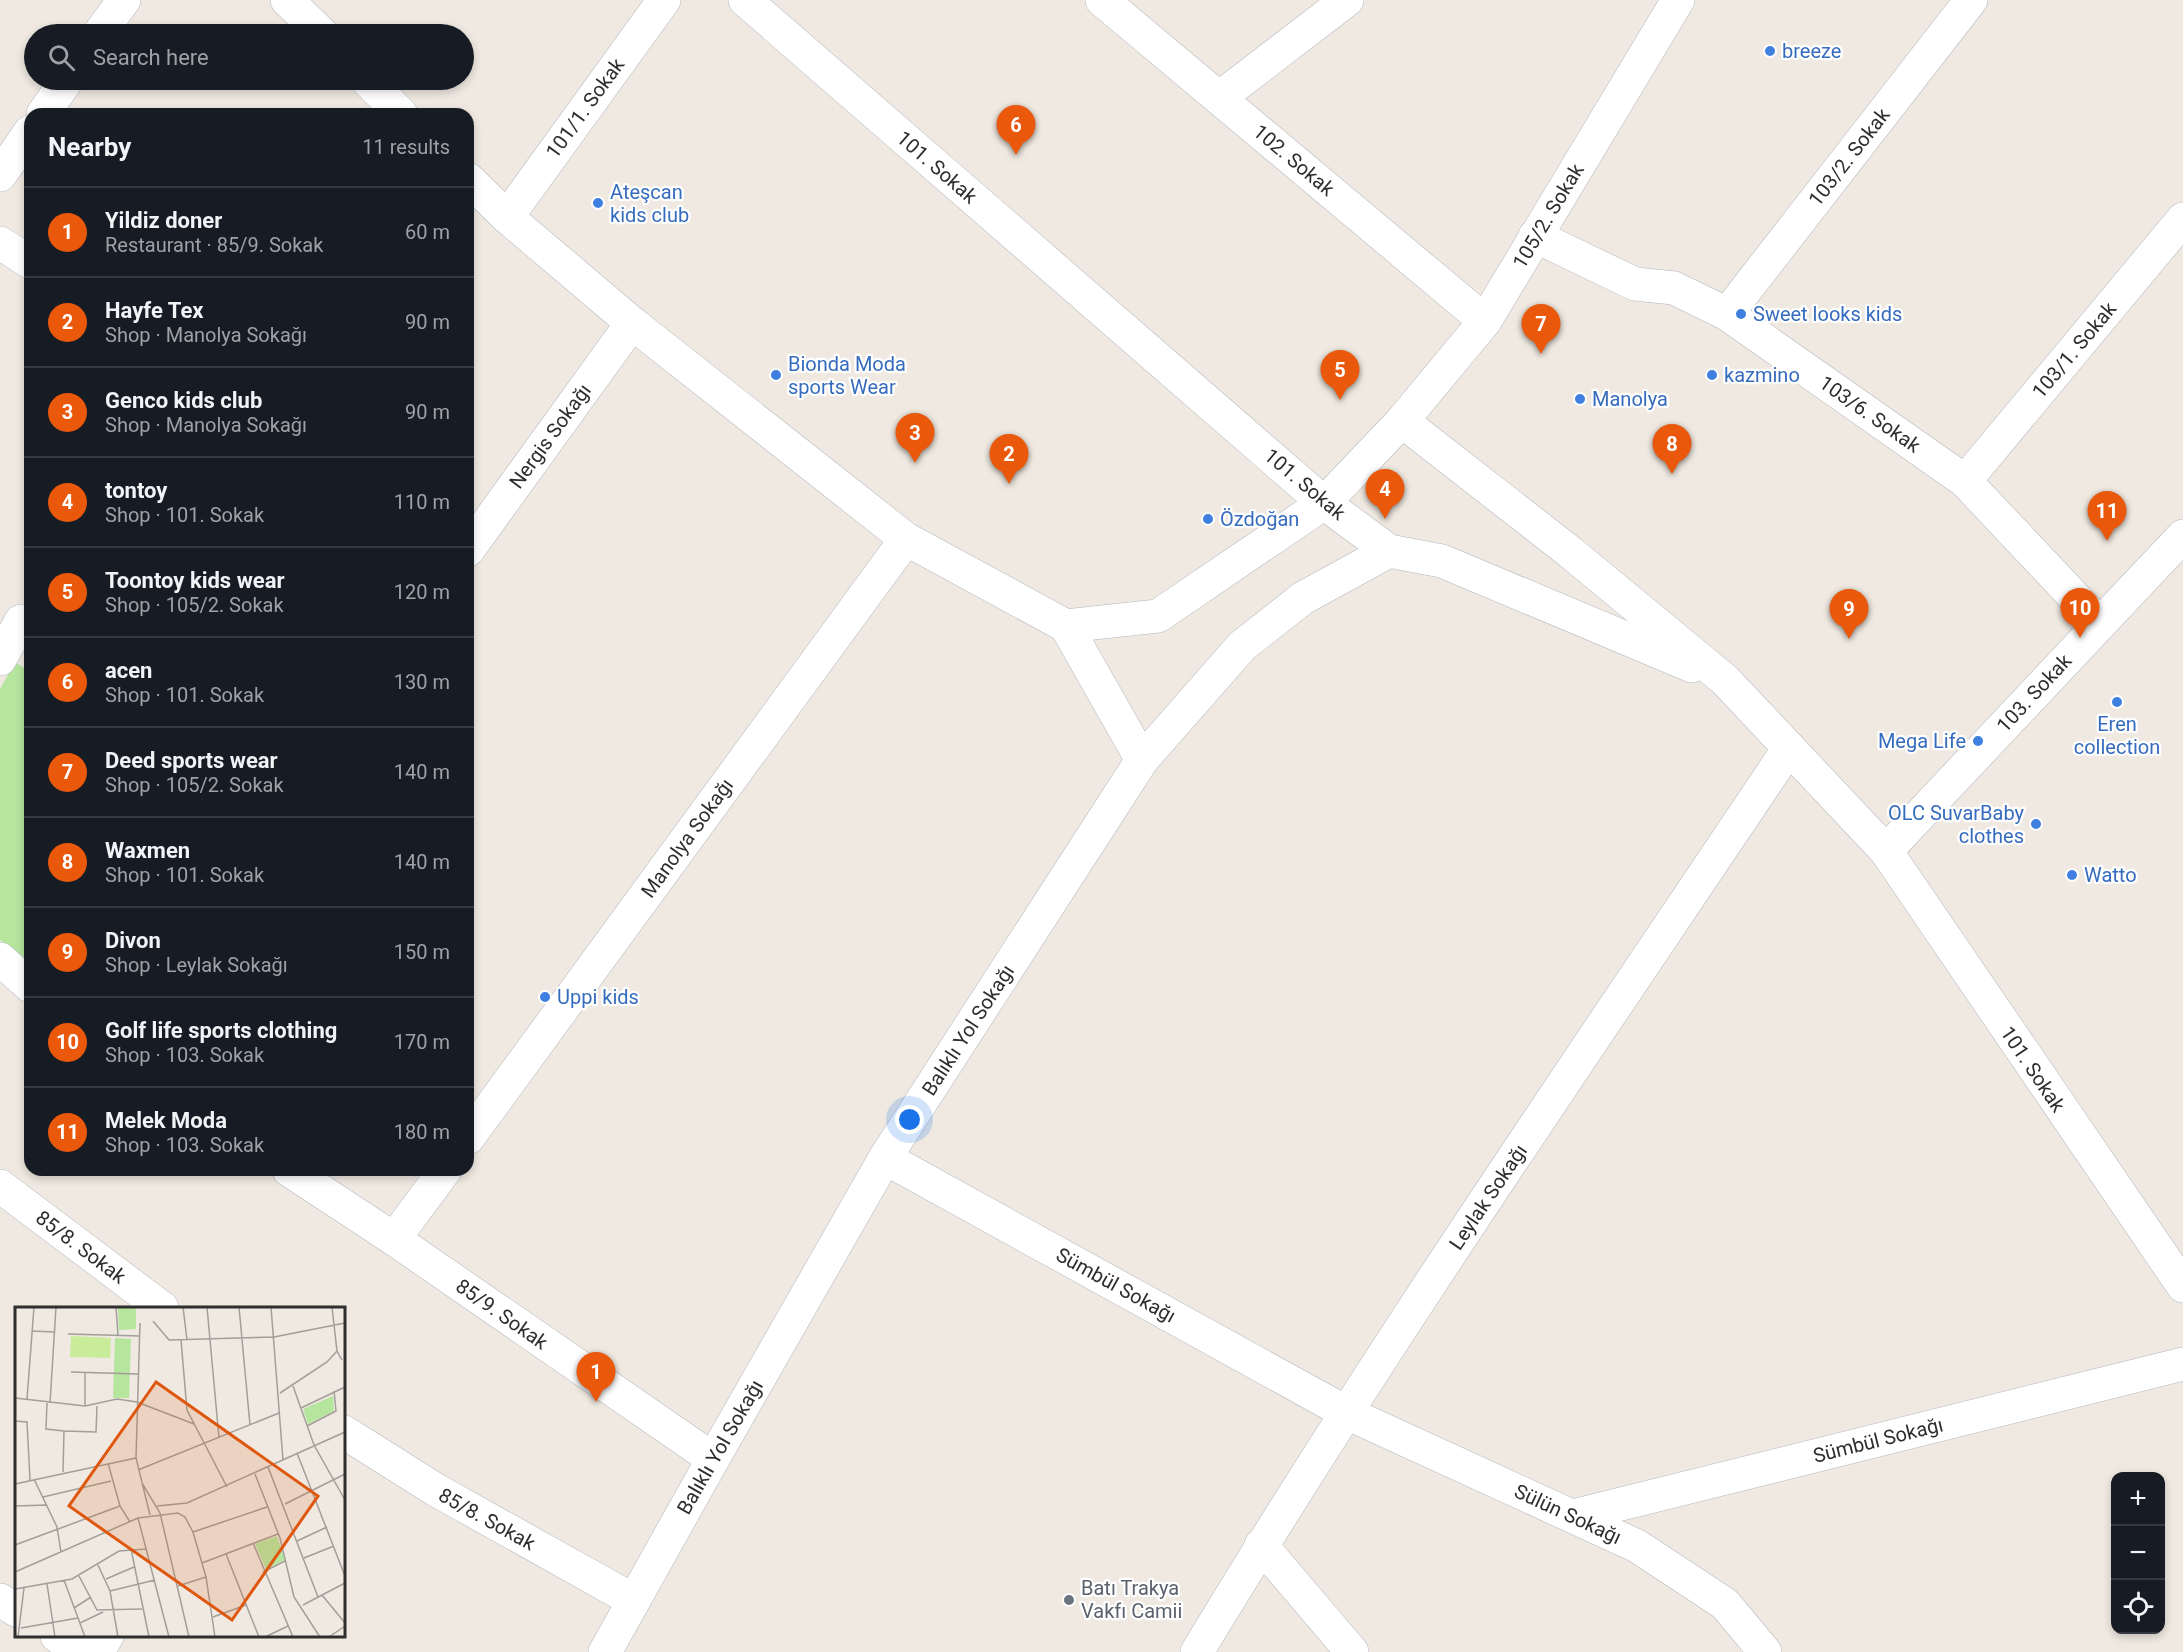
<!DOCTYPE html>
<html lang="en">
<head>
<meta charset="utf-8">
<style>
  body { margin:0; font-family:Roboto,sans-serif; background:#20242c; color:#f1f3f6 }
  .controls { position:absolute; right:18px; bottom:18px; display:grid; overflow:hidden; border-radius:12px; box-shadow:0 3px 9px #0003 }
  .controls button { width:54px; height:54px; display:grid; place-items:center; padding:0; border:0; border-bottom:2px solid #363941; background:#171b24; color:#f1f3f6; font:30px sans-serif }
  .you { position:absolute; left:910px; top:1120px; width:21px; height:21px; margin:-15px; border:4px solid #fff; border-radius:50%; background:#1a73e8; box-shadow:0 0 0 9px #1a73e833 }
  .badge { display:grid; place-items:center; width:39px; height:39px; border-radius:50%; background:#ea580c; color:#fff; font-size:20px; font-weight:700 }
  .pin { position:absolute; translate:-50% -50px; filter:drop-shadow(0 2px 3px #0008) }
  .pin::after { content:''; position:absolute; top:32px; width:21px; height:18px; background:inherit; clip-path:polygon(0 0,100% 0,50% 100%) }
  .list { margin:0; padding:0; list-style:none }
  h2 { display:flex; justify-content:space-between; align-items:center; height:78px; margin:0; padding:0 24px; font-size:26px }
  h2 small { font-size:20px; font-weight:400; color:#9ea1a6 }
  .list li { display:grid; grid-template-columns:39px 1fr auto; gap:18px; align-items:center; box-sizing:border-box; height:90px; padding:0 24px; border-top:2px solid #363941 }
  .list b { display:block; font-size:22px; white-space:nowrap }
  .list p { margin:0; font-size:20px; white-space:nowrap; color:#9ea1a6 }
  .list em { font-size:20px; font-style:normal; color:#9ea1a6 }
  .icon { flex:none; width:33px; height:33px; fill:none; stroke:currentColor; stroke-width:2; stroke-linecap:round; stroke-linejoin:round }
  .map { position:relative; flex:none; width:2183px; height:1652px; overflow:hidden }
  .search { position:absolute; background:#171b24; box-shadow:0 3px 9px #0003; left:24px; top:24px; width:450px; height:66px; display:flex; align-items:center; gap:15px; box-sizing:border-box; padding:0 21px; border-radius:33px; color:#9ea1a6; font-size:22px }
  .panel { position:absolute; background:#171b24; box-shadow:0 3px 9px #0003; left:24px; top:108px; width:450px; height:1068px; border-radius:18px }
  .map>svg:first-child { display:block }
  .green { fill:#b6e59e }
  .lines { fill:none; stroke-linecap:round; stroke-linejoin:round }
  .street-casing { stroke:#b4b7c1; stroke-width:34 }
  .secondary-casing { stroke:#b4b7c1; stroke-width:34 }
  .street { stroke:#fff; stroke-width:33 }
  .secondary { stroke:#fff; stroke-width:33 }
  .shop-dot { fill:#3f7fe0; stroke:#fff; stroke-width:2 }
  .worship-dot { fill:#6b7280; stroke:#fff; stroke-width:2 }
  .labels { text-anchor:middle; stroke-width:4.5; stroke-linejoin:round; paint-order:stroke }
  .shop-label { font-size:20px; fill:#366cbe; stroke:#fff; text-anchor:start }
  .street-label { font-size:20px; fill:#2e2e2e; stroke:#fff }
  .worship-label { font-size:20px; fill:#5b616d; stroke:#fff; text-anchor:start }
  .inset-road { fill:none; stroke:#a29e99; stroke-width:1.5 }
  .view { fill:#df570e; fill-opacity:0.15; stroke:#df570e; stroke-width:3 }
  .inset-edge { fill:none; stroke:#2e2e2e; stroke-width:3 }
</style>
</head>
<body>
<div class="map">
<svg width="2183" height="1652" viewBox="0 0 2183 1652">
  <rect width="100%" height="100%" fill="#efe9e1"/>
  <!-- green -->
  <path class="green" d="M 15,662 L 30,672 L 30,962 L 0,940 L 0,689 Z"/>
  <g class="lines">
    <defs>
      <g id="street">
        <path d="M 745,0 L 1324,503"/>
        <path d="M 1102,0 L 1485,321"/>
        <path d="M 99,34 L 124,0"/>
        <path d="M 1219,98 L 1347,0"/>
        <path d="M 43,114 L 67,80"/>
        <path d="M 0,175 L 30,132"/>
        <path d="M 507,217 L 664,0"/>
        <path d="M 1535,236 L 1635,284 L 1674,288 L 1727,314 L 1965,481 L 2099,623"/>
        <path d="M 0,243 L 30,262"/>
        <path d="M 1727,314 L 1971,0"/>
        <path d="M 1965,481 L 2183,219"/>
        <path d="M 468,550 L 632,323"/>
        <path d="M 0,659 L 21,621"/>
        <path d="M 1886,851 L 2183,536"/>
        <path d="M 0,959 L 30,986"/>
        <path d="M 468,1138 L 906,539"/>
        <path d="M 885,1158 L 1347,1413 L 1637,1546 L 1725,1604 L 1765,1652"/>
        <path d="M 289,1170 L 394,1239 L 713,1459"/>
        <path d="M 0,1186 L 162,1308"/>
        <path d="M 394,1239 L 445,1170"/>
        <path d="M 344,1432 L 436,1490 L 633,1600"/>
        <path d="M 1573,1516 L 2183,1364"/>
        <path d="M 1261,1545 L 1352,1652"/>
        <path d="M 0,1600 L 16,1610"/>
        <path d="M 57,1636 L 83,1652"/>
        <path d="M 98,1652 L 107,1636"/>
        <path d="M 1197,1652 C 1383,1344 1589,1047 1789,748"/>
      </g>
      <g id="secondary">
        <path d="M 287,0 L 322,34"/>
        <path d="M 367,80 L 401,114"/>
        <path d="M 468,179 L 507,217 L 632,323 L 906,539 L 1066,626 L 1158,616 L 1324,503 L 1402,421 L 1485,321 L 1678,0"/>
        <path d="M 1402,421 L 1570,552 L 1725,680 L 1886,851 L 2183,1286"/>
        <path d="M 1324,503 L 1389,551 L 1442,561 L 1692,666"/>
        <path d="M 1066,626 L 1142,760"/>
        <path d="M 605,1652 L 713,1459 L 885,1158 L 1142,760 L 1242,646 L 1303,598 L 1389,551"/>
      </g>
    </defs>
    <!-- street casing -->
    <use href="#street" class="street-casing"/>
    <!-- secondary casing -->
    <use href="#secondary" class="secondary-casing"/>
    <!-- street -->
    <use href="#street" class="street"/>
    <!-- secondary -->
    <use href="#secondary" class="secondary"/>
  </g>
  <!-- markers -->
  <g class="shop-dot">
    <circle cx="1770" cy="51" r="6"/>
    <circle cx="598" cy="203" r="6"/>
    <circle cx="1741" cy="314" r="6"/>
    <circle cx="776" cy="375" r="6"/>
    <circle cx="1712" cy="375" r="6"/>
    <circle cx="1580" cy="399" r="6"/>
    <circle cx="1208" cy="519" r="6"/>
    <circle cx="2117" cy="702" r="6"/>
    <circle cx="1978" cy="741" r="6"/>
    <circle cx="2036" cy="824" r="6"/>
    <circle cx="2072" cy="875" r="6"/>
    <circle cx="545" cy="997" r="6"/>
  </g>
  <circle class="worship-dot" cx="1069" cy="1600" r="6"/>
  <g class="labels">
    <!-- shop labels -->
    <g class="shop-label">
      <text x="1782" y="58">breeze</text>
      <text x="610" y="199">Ateşcan<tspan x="610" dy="23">kids club</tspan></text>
      <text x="1753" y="321">Sweet looks kids</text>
      <text x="788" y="371">Bionda Moda<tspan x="788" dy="23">sports Wear</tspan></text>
      <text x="1724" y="382">kazmino</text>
      <text x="1592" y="406">Manolya</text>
      <text x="1220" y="526">Özdoğan</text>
      <text x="2117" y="731" text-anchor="middle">Eren<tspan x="2117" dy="23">collection</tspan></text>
      <text x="1966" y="748" text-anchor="end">Mega Life</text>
      <text x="2024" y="820" text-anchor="end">OLC SuvarBaby<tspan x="2024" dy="23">clothes</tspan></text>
      <text x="2084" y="882">Watto</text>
      <text x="557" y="1004">Uppi kids</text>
    </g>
    <!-- street labels -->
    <g class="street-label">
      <text transform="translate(585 108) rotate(-54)" y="7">101/1. Sokak</text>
      <text transform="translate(1849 157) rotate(-52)" y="7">103/2. Sokak</text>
      <text transform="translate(1294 160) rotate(40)" y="7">102. Sokak</text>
      <text transform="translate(937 167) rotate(41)" y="7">101. Sokak</text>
      <text transform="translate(1548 216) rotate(-59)" y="7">105/2. Sokak</text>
      <text transform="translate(2074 350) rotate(-50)" y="7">103/1. Sokak</text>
      <text transform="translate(1870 414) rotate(35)" y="7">103/6. Sokak</text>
      <text transform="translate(550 436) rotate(-54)" y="7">Nergis Sokağı</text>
      <text transform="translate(1305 484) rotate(40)" y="7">101. Sokak</text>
      <text transform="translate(2034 693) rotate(-47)" y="7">103. Sokak</text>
      <text transform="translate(687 838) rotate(-54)" y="7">Manolya Sokağı</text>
      <text transform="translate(968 1030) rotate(-57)" y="7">Balıklı Yol Sokağı</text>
      <text transform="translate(2033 1069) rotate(56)" y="7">101. Sokak</text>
      <text transform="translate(1488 1197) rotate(-56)" y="7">Leylak Sokağı</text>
      <text transform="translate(81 1247) rotate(37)" y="7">85/8. Sokak</text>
      <text transform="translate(1116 1285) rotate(29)" y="7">Sümbül Sokağı</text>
      <text transform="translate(502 1314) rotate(35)" y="7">85/9. Sokak</text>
      <text transform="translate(1878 1440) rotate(-14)" y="7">Sümbül Sokağı</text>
      <text transform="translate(720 1447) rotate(-60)" y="7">Balıklı Yol Sokağı</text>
      <text transform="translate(1568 1514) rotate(25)" y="7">Sülün Sokağı</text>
      <text transform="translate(487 1519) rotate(29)" y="7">85/8. Sokak</text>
    </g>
    <!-- worship labels -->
    <g class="worship-label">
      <text x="1081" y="1595">Batı Trakya<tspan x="1081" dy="23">Vakfı Camii</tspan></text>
    </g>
  </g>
  <!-- overview -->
  <g transform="translate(15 1307)">
    <rect width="330" height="330" fill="#efe9e1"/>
    <path d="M 103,0 L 121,0 L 121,22 L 104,23 ZM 100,31 L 116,32 L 114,91 L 98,91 ZM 318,89 L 319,104 L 293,117 L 288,102 ZM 262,229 L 270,253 L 251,262 L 240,237 Z" fill="#b6e59e"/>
    <path d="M 56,29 L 96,31 L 95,51 L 55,50 Z" fill="#c9ec9a"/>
    <path class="inset-road" d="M 101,0 L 103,28M 168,0 L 172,33M 192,0 L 204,131M 224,0 L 235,118M 256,0 L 268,153M 317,0 L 322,44 L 327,53M 138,14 L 154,33 L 259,30 L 330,16M 125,16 L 121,151 L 135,208M 17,24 L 39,25M 53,27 L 125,29M 166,33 L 172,103 L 212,180M 56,65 L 123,67M 278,79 L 299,138 L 330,193M 265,86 L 312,55 L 322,44M 0,91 L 70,99 L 102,92 L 122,95 L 179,117M 12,92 L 19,0M 32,96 L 31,122 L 49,124 L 81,125 L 82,99M 35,96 L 41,0M 70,99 L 70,65M 286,101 L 330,80M 0,114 L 12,115 L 15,173M 292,119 L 321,104 L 319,84M 282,146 L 330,269M 93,156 L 105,199 L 115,215M 253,160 L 303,290M 123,163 L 264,106M 48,165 L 49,124M 240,167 L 265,231 L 279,290 L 305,330M 19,172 L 42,220 L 46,245M 127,176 L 145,206 L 174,330M 0,177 L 121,151M 28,190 L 96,174M 270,197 L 330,167M 0,199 L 32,198M 142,199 L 172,196 L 330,125M 123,211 L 154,330M 178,225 L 252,200M 282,234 L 312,220M 238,236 L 278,330M 0,238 L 105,199M 116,242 L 134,330M 211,247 L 244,330M 289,251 L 319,239M 82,256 L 95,284 L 103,330M 187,256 L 263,227M 0,265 L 123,211 L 163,206 L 170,210 L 178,225 L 191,270 L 200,330M 248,265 L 270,254M 64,269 L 82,303 L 127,302M 91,272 L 119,260M 49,273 L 70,330M 32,277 L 40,330M 163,279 L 191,270M 0,282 L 57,272 L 104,244 L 131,242M 95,284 L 140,273M 307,288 L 330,316M 288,298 L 330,276M 59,301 L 76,290M 198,310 L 231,298M 65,316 L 88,305M 6,321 L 63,311M 3,330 L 9,281M 250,330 L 273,319M 314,330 L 330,319"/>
    <path class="view" d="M 141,75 L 303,189 L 217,313 L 54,199 Z"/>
    <rect width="330" height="330" class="inset-edge"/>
  </g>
</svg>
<div class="controls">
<button>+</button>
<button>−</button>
<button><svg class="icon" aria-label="locate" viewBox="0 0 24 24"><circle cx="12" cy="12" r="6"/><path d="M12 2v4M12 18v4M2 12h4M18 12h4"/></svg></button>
</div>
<div class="you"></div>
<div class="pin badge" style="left:596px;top:1402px">1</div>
<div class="pin badge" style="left:1009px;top:484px">2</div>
<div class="pin badge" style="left:915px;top:463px">3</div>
<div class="pin badge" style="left:1385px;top:519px">4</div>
<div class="pin badge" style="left:1340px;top:400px">5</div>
<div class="pin badge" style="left:1016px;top:155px">6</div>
<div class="pin badge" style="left:1541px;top:354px">7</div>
<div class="pin badge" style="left:1672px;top:474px">8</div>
<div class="pin badge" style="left:1849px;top:639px">9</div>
<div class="pin badge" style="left:2080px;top:638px">10</div>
<div class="pin badge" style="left:2107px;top:541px">11</div>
<div class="search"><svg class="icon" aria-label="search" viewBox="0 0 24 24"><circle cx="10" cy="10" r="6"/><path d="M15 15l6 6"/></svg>Search here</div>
<section class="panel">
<h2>Nearby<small>11 results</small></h2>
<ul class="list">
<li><span class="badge">1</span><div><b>Yildiz doner</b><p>Restaurant · 85/9. Sokak</p></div><em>60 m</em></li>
<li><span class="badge">2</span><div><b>Hayfe Tex</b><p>Shop · Manolya Sokağı</p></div><em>90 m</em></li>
<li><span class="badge">3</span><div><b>Genco kids club</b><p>Shop · Manolya Sokağı</p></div><em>90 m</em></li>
<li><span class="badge">4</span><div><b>tontoy</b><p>Shop · 101. Sokak</p></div><em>110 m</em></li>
<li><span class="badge">5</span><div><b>Toontoy kids wear</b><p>Shop · 105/2. Sokak</p></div><em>120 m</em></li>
<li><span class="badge">6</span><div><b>acen</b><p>Shop · 101. Sokak</p></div><em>130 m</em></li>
<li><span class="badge">7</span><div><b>Deed sports wear</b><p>Shop · 105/2. Sokak</p></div><em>140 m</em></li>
<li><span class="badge">8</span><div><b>Waxmen</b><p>Shop · 101. Sokak</p></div><em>140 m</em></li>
<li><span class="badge">9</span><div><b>Divon</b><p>Shop · Leylak Sokağı</p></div><em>150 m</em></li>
<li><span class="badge">10</span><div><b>Golf life sports clothing</b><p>Shop · 103. Sokak</p></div><em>170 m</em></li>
<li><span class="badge">11</span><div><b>Melek Moda</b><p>Shop · 103. Sokak</p></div><em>180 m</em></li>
</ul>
</section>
</div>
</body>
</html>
